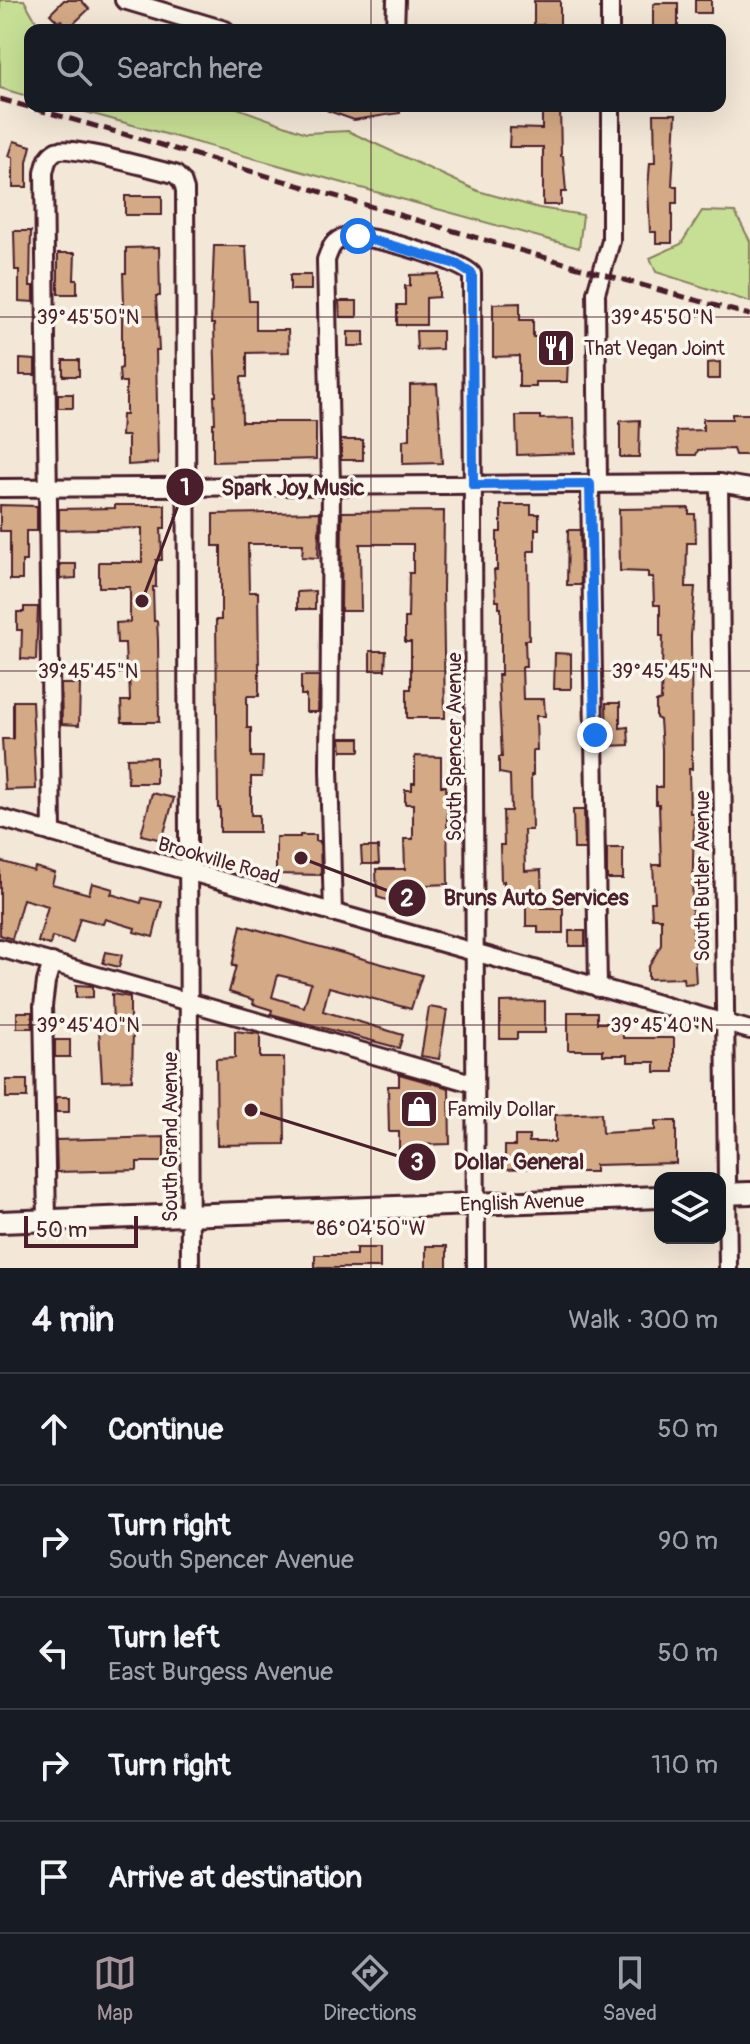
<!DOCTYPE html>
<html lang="en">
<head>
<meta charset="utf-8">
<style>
  body { margin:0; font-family:Pangolin,sans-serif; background:#242831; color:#f1f3f6 }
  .controls { position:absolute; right:24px; bottom:24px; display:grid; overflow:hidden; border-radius:16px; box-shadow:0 8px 32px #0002 }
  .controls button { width:72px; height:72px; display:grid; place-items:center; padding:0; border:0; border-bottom:2px solid #363941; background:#171b24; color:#f1f3f6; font:40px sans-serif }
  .scale { position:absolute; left:24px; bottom:20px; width:114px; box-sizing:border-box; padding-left:8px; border:4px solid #4a1f2b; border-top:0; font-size:22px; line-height:28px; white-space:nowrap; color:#4a1f2b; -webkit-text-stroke:6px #fbf7ec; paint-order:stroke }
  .stop { position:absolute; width:24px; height:24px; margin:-18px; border:6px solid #1a73e8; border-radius:50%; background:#fff }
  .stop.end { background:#1a73e8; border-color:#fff; box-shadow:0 2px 8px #0008 }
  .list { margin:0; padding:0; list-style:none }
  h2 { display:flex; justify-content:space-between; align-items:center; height:104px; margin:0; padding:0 32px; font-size:34px }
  h2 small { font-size:26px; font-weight:400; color:#9ea1a6 }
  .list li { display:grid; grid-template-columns:52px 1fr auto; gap:24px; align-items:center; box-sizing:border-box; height:112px; padding:0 32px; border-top:2px solid #363941 }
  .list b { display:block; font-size:30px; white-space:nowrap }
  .list p { margin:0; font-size:26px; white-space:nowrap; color:#9ea1a6 }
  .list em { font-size:26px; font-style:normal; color:#9ea1a6 }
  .icon { flex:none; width:44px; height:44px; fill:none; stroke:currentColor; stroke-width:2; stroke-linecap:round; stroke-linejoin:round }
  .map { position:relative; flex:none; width:750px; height:1268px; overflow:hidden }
  .search { position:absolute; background:#171b24; box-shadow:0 8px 32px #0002; left:24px; right:24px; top:24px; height:88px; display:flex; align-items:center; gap:20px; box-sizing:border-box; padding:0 28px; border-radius:16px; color:#9ea1a6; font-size:30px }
  .sheet { height:664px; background:#171b24 }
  nav { display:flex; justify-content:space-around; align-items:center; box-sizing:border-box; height:112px; border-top:2px solid #363941; background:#171b24; font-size:22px; color:#9ea1a6 }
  nav a { display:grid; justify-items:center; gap:4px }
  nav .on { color:#a6949b }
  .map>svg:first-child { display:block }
  .green { fill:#c7df95; stroke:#887f60; stroke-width:2 }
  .building { fill:#d4a985; stroke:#4a1f2b; stroke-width:2; fill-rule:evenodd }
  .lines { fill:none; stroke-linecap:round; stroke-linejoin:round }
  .minor-casing { stroke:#4a1f2b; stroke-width:22 }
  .major-casing { stroke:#4a1f2b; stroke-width:26 }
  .minor { stroke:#fbf7ec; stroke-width:16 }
  .major { stroke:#fbf7ec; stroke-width:20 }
  .rail { stroke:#4a1f2b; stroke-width:5; stroke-dasharray:12 6; stroke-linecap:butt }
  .route { stroke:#1a73e8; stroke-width:10 }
  .ticks { fill:none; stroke:#4a1f2b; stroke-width:2; stroke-opacity:0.45 }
  .labels { text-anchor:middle; stroke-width:7; stroke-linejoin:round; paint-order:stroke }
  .poi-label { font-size:20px; fill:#4a1f2b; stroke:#fbf7ec; text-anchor:start }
  .street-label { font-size:20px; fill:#4a1f2b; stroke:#fbf7ec }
  .ticks-label { font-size:20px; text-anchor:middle; fill:#4a1f2b; stroke:#fbf7ec; stroke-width:7; stroke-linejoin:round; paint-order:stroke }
  .leader { fill:none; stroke:#4a1f2b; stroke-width:3 }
  .callout-dot { fill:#4a1f2b; stroke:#fbf7ec; stroke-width:3 }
  .mark-label { font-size:24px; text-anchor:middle; font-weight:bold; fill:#fff }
  .callout-label { font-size:22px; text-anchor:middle; font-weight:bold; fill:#4a1f2b; stroke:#fbf7ec; stroke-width:7; stroke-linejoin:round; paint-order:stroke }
</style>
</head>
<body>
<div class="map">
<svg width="750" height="1268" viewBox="0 0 750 1268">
  <rect width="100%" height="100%" fill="#f3e7d7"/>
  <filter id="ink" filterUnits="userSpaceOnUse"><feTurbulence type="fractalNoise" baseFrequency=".0125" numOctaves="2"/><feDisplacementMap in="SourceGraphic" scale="16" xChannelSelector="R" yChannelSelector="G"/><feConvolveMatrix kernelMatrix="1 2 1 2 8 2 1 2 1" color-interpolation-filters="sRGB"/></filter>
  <g filter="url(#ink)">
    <!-- green -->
    <g class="green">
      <path d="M 0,0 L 24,0 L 41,30 L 30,30 L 30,97 L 0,88 Z"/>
      <path d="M 64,106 L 232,106 L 306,133 L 348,131 L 478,191 L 539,208 L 583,215 L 579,248 Z"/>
      <path d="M 702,211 L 735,212 L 750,241 L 750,302 L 656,272 L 650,258 L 681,244 Z"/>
    </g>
    <!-- building -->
    <g class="building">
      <path d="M 64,0 L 81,0 L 89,9 L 69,28 L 61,20 L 58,22 L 50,14 Z"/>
      <rect x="695" y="0" width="16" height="13"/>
      <rect x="534" y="1" width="26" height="24"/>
      <path d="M 656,3 L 678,3 L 678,27 L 653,27 L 653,5 Z"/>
      <path d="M 359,106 L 400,106 L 400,113 L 354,120 L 329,111 Z"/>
      <path d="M 542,106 L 560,106 L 561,156 L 563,156 L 566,192 L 561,192 L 561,205 L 543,205 L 543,147 L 509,147 L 510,128 L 542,129 Z"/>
      <path d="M 654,114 L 676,114 L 672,186 L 677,186 L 677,203 L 672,203 L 672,243 L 656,243 L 656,232 L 650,232 L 648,188 L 650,163 L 655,163 Z"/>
      <path d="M 14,141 L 31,146 L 27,162 L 27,187 L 13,187 L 13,157 L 9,156 Z"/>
      <rect x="125" y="196" width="37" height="19"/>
      <path d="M 14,231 L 31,231 L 30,286 L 34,286 L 34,302 L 19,301 L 19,270 L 15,270 Z"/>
      <path d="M 214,246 L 246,246 L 249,301 L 256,301 L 256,330 L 288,330 L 289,352 L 247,353 L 247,377 L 241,377 L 242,422 L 316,422 L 316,459 L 213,462 L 213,423 L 215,423 L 214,396 L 216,396 L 214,324 L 211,324 Z"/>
      <path d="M 159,247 L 160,296 L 156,296 L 159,350 L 156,350 L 158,463 L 128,465 L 128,436 L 121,436 L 122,415 L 126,415 L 126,382 L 120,382 L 119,369 L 122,368 L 122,304 L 124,304 L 123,273 L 126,273 L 126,248 Z"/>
      <path d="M 58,253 L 75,253 L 74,279 L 77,279 L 77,294 L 58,294 Z"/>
      <path d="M 439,274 L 439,297 L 426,298 L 426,325 L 397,325 L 397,305 L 405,305 L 405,286 L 410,286 L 410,275 Z"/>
      <rect x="290" y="275" width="21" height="15"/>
      <path d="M 339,301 L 357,301 L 357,317 L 340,317 Z"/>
      <path d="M 520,303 L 520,320 L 533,320 L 533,337 L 572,337 L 572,360 L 568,360 L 567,382 L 536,382 L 536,387 L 519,387 L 519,356 L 493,357 L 493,304 Z"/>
      <path d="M 416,331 L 442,331 L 442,349 L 417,350 Z"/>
      <rect x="348" y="332" width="16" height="14"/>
      <path d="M 20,359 L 35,360 L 35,375 L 20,375 Z"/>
      <rect x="63" y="360" width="16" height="16"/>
      <path d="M 720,362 L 720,379 L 707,379 L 707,363 Z"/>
      <path d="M 437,384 L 442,463 L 403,464 L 403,440 L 410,439 L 410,385 Z"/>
      <rect x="58" y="394" width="15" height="14"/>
      <path d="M 732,414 L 750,414 L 750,455 L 735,455 L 733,449 L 698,450 L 696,455 L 679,455 L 676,431 L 703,430 L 703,419 L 732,419 Z"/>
      <path d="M 516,416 L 540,416 L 540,419 L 574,418 L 575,453 L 517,455 Z"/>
      <path d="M 640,420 L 639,457 L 620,457 L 620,421 Z"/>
      <rect x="341" y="440" width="22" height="20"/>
      <path d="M 0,505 L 37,506 L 37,531 L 26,531 L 26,561 L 22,561 L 22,580 L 10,580 L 10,531 L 0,531 Z"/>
      <path d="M 115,505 L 165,505 L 165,528 L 161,528 L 162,560 L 156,560 L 156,587 L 153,587 L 154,621 L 157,621 L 158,640 L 159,722 L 122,722 L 121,701 L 130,701 L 129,670 L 126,670 L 125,643 L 117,643 L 116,623 L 130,622 L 130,587 L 99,587 L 99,562 L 142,562 L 142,528 L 59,530 L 59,509 L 115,508 Z"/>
      <path d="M 501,505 L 531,505 L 531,514 L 539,514 L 539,529 L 535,529 L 535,551 L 528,551 L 529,640 L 525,640 L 526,667 L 522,667 L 523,699 L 544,699 L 545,716 L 536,716 L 537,750 L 533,750 L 533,775 L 531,775 L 532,830 L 524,830 L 525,871 L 541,870 L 542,908 L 563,908 L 563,933 L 538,933 L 538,926 L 526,926 L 526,891 L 504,892 L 504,881 L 501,882 L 500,845 L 504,845 L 503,811 L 511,811 L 510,775 L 499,773 L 499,757 L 502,757 L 498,675 L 501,675 L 501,608 L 499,608 L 499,601 L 496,601 L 494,570 L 497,570 L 497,532 L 501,532 Z"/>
      <path d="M 689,508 L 689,514 L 695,514 L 696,543 L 687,543 L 686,587 L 695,587 L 691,636 L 692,769 L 689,769 L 690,813 L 694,813 L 692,917 L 696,983 L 684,984 L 683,978 L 648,979 L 648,968 L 661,945 L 661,918 L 652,918 L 651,902 L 655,902 L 653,865 L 661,865 L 659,804 L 656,804 L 656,787 L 662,787 L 662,749 L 660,720 L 656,718 L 656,702 L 661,700 L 663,636 L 660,636 L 660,605 L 654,605 L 653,577 L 648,577 L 648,572 L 620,571 L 619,509 Z"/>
      <path d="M 444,511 L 443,589 L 445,718 L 407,718 L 407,689 L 411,689 L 411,642 L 405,642 L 405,618 L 408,618 L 409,573 L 413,573 L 413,544 L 360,544 L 361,611 L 341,611 L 342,512 Z"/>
      <path d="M 320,512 L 318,558 L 302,557 L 303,544 L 248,544 L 249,592 L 258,592 L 259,669 L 259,696 L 247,696 L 247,728 L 251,728 L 251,757 L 263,757 L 262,777 L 251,777 L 251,815 L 259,815 L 259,832 L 220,832 L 220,808 L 218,808 L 216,620 L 221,620 L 221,546 L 213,546 L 213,514 Z"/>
      <path d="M 568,530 L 580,530 L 581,585 L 567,585 Z"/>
      <path d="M 60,564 L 76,564 L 76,578 L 60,579 Z"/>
      <path d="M 315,591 L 315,609 L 297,609 L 297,592 Z"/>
      <path d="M 24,607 L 38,607 L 36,660 L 21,659 L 22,630 L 17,630 L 17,612 L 24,612 Z"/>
      <path d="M 370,651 L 386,651 L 385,670 L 370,670 Z"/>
      <path d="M 555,653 L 571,654 L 571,689 L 554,689 Z"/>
      <path d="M 301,676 L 319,676 L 318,712 L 306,712 L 306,695 L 301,695 Z"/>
      <path d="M 61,684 L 80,684 L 79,725 L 62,724 Z"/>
      <path d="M 13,701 L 32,701 L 36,789 L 5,790 L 2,739 L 13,739 Z"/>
      <path d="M 606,703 L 620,703 L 620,728 L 628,727 L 629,745 L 607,746 Z"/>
      <path d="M 341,738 L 360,738 L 360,751 L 342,751 Z"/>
      <path d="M 415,756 L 441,757 L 441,786 L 446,786 L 447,811 L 448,884 L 405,886 L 405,906 L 377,897 L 376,869 L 405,869 L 404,839 L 413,839 L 413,804 L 405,804 L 405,790 L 412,790 L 412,783 L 415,783 Z"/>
      <path d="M 156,757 L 156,783 L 128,783 L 127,758 Z"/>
      <path d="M 152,793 L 174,798 L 162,840 L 141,835 Z"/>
      <path d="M 573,810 L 584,810 L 585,849 L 574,849 Z"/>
      <path d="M 300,835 L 316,835 L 316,841 L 320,841 L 321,875 L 276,874 L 276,837 L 300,837 Z"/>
      <path d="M 361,847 L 378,847 L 379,864 L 362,864 Z"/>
      <rect x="607" y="848" width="16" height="31"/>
      <path d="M 0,861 L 34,871 L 35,867 L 55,873 L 52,884 L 89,894 L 92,883 L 113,889 L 111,894 L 141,903 L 142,898 L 162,902 L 153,937 L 134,932 L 135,928 L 105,919 L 103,924 L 80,918 L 73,943 L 52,937 L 50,945 L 38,942 L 48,906 L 23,899 L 12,939 L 0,935 Z"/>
      <path d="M 241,925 L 422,975 L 411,1009 L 329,987 L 323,1011 L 403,1035 L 399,1048 L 271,1014 L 272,1010 L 253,1004 L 254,1000 L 229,992 L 236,966 L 232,966 ZM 278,975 L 311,983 L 304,1007 L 272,997 Z"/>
      <rect x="569" y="931" width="16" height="15"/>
      <path d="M 106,952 L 122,955 L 119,967 L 103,963 Z"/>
      <path d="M 76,985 L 93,986 L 93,997 L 76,998 Z"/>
      <path d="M 112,994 L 130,997 L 130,1029 L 133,1029 L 132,1080 L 102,1081 L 99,1029 L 113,1029 Z"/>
      <path d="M 545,1001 L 545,1033 L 517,1033 L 517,1039 L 500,1039 L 500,1002 Z"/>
      <path d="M 429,1007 L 447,1010 L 439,1059 L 421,1056 Z"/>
      <rect x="17" y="1012" width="15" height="16"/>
      <path d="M 568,1012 L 597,1012 L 597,1023 L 623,1023 L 623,1038 L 674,1038 L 674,1072 L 655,1072 L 655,1062 L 628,1062 L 628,1055 L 603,1055 L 603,1050 L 568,1050 Z"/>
      <path d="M 235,1031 L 260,1034 L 260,1058 L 284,1058 L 285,1144 L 217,1145 L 216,1059 L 235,1058 Z"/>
      <rect x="55" y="1040" width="15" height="17"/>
      <path d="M 399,1074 L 449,1088 L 450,1144 L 413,1145 L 413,1152 L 399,1152 L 399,1132 L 389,1132 L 388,1086 L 399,1086 Z"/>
      <rect x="6" y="1080" width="21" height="18"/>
      <rect x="56" y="1097" width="13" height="15"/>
      <path d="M 601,1113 L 602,1133 L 655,1130 L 655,1121 L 676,1121 L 676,1163 L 595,1165 L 595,1172 L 572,1172 L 572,1167 L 505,1169 L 505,1146 L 515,1146 L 515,1136 L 529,1136 L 529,1142 L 555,1142 L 555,1115 Z"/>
      <path d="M 164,1137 L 164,1162 L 137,1162 L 137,1170 L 57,1172 L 56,1140 Z"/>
      <rect x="426" y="1246" width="21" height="22"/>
      <path d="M 356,1248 L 380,1248 L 380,1268 L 315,1268 L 315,1255 L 356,1255 Z"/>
    </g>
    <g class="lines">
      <defs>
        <g id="minor">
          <path d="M 124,0 L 225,30"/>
          <path d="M 610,0 L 610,30"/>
          <path d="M 395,30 L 396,0"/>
          <path d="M 719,483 L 728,1268"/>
          <path d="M 590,484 L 598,988"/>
          <path d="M 598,484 L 596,293 L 611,241 L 611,106"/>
          <path d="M 0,488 L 719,483 L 750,488"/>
          <path d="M 0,818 L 750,1030"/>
          <path d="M 52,833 L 44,173 C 46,164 47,156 56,151 C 69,145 156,170 175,174 L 182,181 L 185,190 L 190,1268"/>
          <path d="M 333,913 L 329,769 L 331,486 L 326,260 C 330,249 333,240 345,237 C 364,232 459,260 472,274 L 476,1268"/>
          <path d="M 0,948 L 475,1084"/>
          <path d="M 47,1220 L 43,1006 L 46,982 L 52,962"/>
        </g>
        <g id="major">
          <path d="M 720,1194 L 750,1193"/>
          <path d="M 0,1222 L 660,1197"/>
        </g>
      </defs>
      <!-- minor casing -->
      <use href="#minor" class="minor-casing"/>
      <!-- major casing -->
      <use href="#major" class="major-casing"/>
      <!-- minor -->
      <use href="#minor" class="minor"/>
      <!-- major -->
      <use href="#major" class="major"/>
      <!-- rail -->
      <path class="rail" d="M 0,99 C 251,169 499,247 750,315"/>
    </g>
  </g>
  <g class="lines" filter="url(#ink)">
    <!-- route -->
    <path class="route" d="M 358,236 L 456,264 L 472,274 L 473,485 L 590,484 L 595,735"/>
  </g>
  <!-- ticks -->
  <path class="ticks" d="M 371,0 L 371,30M 371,106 L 371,1268M 0,317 L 750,317M 0,671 L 750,671M 0,1025 L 750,1025"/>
  <!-- icons -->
  <defs>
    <symbol id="restaurant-square" viewBox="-11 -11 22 22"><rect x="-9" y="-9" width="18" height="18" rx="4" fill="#4a1f2b" stroke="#fbf7ec"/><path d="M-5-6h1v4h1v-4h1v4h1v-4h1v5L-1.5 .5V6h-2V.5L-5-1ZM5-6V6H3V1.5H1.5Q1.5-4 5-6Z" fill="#fff"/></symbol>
    <symbol id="shop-square" viewBox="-11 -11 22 22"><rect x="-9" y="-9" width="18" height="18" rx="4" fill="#4a1f2b" stroke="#fbf7ec"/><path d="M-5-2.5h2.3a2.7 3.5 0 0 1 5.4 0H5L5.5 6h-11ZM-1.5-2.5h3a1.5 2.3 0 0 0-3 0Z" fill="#fff"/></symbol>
  </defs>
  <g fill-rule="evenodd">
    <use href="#restaurant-square" x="534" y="326" width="44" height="44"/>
    <use href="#shop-square" x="397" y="1087" width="44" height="44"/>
  </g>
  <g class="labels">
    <!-- poi labels -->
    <g class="poi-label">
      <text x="584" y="355">That Vegan Joint</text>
      <text x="447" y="1116">Family Dollar</text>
    </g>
    <!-- street labels -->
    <g class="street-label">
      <text transform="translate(454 747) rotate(-90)" y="7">South Spencer Avenue</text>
      <text transform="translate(219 860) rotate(16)" y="7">Brookville Road</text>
      <text transform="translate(702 876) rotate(-90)" y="7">South Butler Avenue</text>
      <text transform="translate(170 1137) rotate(-90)" y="7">South Grand Avenue</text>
      <text transform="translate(522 1202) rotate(-2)" y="7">English Avenue</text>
    </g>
  </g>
  <g class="ticks-label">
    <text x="88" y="324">39°45'50"N</text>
    <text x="662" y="324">39°45'50"N</text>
    <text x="88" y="678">39°45'45"N</text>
    <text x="662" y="678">39°45'45"N</text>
    <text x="88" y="1032">39°45'40"N</text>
    <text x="662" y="1032">39°45'40"N</text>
    <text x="371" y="1235">86°04'50"W</text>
  </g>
  <!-- callouts -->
  <path class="leader" d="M142 601L185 487M301 858L407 898M251 1110L417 1162"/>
  <g class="callout-dot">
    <circle cx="142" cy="601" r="8"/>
    <circle cx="301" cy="858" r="8"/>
    <circle cx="251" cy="1110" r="8"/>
    <circle cx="185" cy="487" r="20"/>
    <circle cx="407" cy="898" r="20"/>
    <circle cx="417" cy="1162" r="20"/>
  </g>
  <g class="mark-label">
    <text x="185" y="495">1</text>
    <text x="407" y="906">2</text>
    <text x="417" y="1170">3</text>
  </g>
  <g class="callout-label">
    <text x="293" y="495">Spark Joy Music</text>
    <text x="536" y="905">Bruns Auto Services</text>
    <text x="519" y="1169">Dollar General</text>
  </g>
</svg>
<div class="controls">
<button><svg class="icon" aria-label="layers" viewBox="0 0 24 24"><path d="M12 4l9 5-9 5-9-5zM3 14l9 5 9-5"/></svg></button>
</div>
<div class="scale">50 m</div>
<div class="stop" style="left:358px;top:236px"></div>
<div class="stop end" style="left:595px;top:735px"></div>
<div class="search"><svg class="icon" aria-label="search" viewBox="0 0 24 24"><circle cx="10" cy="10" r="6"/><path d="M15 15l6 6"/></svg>Search here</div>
</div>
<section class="sheet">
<h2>4 min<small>Walk · 300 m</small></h2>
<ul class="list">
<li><svg class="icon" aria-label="ahead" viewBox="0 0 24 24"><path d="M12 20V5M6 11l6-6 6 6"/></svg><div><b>Continue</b></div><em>50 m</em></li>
<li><svg class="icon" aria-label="right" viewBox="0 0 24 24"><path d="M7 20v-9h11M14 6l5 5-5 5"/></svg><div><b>Turn right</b><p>South Spencer Avenue</p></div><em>90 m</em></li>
<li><svg class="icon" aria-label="left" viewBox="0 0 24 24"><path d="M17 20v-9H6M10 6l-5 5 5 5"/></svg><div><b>Turn left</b><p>East Burgess Avenue</p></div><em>50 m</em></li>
<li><svg class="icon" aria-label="right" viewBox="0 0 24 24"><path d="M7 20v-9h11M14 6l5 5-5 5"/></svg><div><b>Turn right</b></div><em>110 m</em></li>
<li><svg class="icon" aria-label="arrive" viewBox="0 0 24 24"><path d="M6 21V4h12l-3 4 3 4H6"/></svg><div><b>Arrive at destination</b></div></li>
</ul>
</section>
<nav>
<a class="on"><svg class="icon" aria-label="map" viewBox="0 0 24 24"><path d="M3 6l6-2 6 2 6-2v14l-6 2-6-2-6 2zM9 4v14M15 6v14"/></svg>Map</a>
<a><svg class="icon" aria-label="directions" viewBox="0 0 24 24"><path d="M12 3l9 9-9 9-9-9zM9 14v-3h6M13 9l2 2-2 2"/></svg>Directions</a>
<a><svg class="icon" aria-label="saved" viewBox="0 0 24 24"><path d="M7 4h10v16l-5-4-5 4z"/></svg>Saved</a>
</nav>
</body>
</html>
